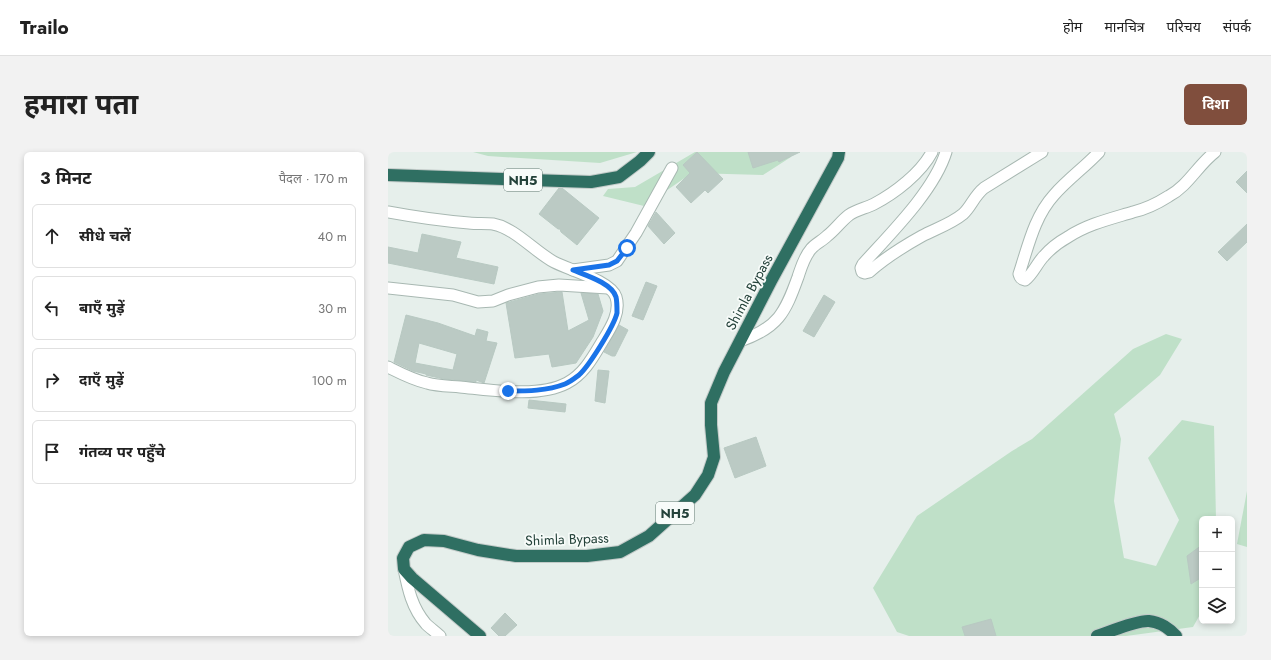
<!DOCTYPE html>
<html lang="hi">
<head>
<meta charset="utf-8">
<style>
  body { margin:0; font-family:Jost,"Noto Sans Devanagari",sans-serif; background:#f2f2f2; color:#222 }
  .controls { position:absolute; right:12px; bottom:12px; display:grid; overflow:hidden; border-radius:6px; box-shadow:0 2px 6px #0003 }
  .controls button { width:36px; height:36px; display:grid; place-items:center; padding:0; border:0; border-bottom:1px solid #e0e0e0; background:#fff; color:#222; font:20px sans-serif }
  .stop { position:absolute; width:12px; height:12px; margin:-9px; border:3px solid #1a73e8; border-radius:50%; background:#fff }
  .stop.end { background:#1a73e8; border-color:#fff; box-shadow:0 1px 4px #0008 }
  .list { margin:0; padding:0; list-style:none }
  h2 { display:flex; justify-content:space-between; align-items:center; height:52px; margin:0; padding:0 16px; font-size:17px }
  h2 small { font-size:13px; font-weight:400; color:#767676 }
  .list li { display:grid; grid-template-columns:26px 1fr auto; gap:12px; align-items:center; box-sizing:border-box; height:64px; margin:0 8px 8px; padding:0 8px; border:1px solid #e0e0e0; border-radius:6px }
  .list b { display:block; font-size:15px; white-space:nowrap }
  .list em { font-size:13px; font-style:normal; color:#767676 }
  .icon { flex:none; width:22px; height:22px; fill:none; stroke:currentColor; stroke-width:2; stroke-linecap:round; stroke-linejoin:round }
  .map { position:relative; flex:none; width:859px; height:484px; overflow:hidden; border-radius:6px }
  header { display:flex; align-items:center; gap:24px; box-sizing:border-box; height:56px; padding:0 20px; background:#fff; border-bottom:1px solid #e0e0e0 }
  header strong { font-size:19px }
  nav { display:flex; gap:22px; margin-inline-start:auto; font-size:14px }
  .intro { display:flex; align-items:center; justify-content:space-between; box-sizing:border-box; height:96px; padding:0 24px }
  h1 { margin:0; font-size:28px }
  .button { padding:10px 18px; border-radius:6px; background:#804e3d; color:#fff; font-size:14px; font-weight:700 }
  main { display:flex; gap:24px; padding:0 24px }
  aside { flex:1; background:#fff; border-radius:6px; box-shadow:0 2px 6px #0003 }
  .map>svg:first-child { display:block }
  .green { fill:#bfe0c8 }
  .building { fill:#bbcac4; stroke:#b8c9c2; fill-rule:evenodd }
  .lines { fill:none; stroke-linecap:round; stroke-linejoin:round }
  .street-casing { stroke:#a8b8b2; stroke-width:13 }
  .highway-casing { stroke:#c2cac8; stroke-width:14 }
  .street { stroke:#fff; stroke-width:11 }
  .highway { stroke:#2f6f62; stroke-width:12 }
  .route { stroke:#1a73e8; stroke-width:5 }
  .labels { text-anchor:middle; stroke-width:3.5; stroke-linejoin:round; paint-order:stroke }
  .shield { fill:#f7fbf9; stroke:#637a73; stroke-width:1 }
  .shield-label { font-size:13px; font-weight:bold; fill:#24423a }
  .street-label { font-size:14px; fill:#24423a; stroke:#f7fbf9 }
</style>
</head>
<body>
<header>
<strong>Trailo</strong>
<nav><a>होम</a><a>मानचित्र</a><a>परिचय</a><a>संपर्क</a></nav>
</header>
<div class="intro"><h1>हमारा पता</h1><a class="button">दिशा</a></div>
<main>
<aside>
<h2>3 मिनट<small>पैदल · 170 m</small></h2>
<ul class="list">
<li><svg class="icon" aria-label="ahead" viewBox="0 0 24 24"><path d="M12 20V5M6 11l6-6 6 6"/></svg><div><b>सीधे चलें</b></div><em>40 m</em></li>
<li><svg class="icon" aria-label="left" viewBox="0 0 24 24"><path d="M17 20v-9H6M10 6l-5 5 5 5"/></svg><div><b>बाएँ मुड़ें</b></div><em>30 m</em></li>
<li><svg class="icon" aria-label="right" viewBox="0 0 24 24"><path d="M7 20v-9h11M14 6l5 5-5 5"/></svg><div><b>दाएँ मुड़ें</b></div><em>100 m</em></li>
<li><svg class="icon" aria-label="arrive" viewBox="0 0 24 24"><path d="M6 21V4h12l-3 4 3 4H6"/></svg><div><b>गंतव्य पर पहुँचे</b></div></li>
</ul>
</aside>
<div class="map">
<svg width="859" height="484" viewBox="0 0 859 484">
  <rect width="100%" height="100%" fill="#e6efeb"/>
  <!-- green -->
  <g class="green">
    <path d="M 85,0 L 249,0 L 212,11 L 100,4 Z"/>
    <path d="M 307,0 L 400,0 L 403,5 L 375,23 L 304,21 L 256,54 L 215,44 L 220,37 L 247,35 Z"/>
    <path d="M 778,182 L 794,187 L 772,223 L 726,262 L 733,287 L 726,349 L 736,406 L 768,414 L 791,368 L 760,306 L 794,268 L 826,274 L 828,367 L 814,367 L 814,459 L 805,475 L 738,484 L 521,484 L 509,480 L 485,436 L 529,364 L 624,299 L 644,287 L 745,197 Z"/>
    <path d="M 859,339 L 859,395 L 849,392 Z"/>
  </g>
  <!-- building -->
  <g class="building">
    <path d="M 309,0 L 335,27 L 320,41 L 317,38 L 303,51 L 288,35 L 302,21 L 295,13 Z"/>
    <path d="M 360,0 L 412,0 L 391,10 L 390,8 L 365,16 Z"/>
    <path d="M 859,19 L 859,41 L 848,30 Z"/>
    <path d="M 171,36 L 174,36 L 211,66 L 189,93 L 173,80 L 172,77 L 170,77 L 151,62 Z"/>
    <path d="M 268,60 L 287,81 L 276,92 L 260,74 Z"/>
    <path d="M 859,72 L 859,90 L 839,109 L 830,100 Z"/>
    <path d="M 34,82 L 73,90 L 68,106 L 110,115 L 106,132 L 0,111 L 0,95 L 30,101 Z"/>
    <path d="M 258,130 L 269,134 L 255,168 L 244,164 Z"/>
    <path d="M 174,140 L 180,179 L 201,168 L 193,141 L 210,142 L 215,159 L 205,185 L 188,211 L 164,215 L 161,202 L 127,206 L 118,151 L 151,142 Z"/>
    <path d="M 436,143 L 447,150 L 426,185 L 415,179 Z"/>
    <path d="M 18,163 L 50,171 L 87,184 L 89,177 L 100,180 L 98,189 L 109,191 L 96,231 L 88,228 L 88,230 L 56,227 L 38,223 L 38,222 L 25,219 L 6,210 ZM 31,191 L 69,202 L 65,218 L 27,211 Z"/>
    <path d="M 231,173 L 240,178 L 227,204 L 224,204 L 216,200 Z"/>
    <path d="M 210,218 L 221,219 L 217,251 L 207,249 Z"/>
    <path d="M 141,248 L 178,252 L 177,260 L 140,256 Z"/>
    <path d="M 368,285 L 378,314 L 347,326 L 336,296 Z"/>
    <path d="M 814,393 L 814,425 L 803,432 L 799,404 Z"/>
    <path d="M 117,461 L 129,473 L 117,484 L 111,484 L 103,476 Z"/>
    <path d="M 603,467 L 608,484 L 577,484 L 574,475 Z"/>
  </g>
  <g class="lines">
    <defs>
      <g id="street">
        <path d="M 558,0 C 546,39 502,82 475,112 L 473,116 L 474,120 L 477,121 L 481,120 C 497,106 516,94 534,84 C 547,77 563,72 575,62 C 583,55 586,44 596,36 L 654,0"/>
        <path d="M 711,0 C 697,15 680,27 666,43 C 646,65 640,95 631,122 C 632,126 633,127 637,128 C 645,122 649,111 656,104 C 663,96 671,90 680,85 C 700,72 722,67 745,60 C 758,57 770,51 781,44 C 800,34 810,13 827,0"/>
        <path d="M 0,60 C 27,65 54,69 81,71 C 89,72 97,71 105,72 C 127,76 147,100 166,110 C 181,118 223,129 228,145 C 233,161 222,177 214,190 C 205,205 196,222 179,231 C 151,246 103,238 72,235 C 61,234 49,234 39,231 C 25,228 12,221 0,215"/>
        <path d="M 185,118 L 221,113 L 229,109 L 248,81 L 284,16"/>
        <path d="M 0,136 L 65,143 L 90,150 L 105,149 L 120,143 L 150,135 L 171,133 L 220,136"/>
        <path d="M 352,189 C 390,176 397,161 410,125 C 413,116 416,105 423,97 C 427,92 434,89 439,84 C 447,78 453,69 461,63 C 468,58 478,56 486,52 C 507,41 533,21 544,0"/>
        <path d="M 16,417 C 20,437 24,456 38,472 C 42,476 48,480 52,484"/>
      </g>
      <g id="highway">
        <path d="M 0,23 L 203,30 L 231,25 L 252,9 L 261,0"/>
        <path d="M 92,484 L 24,426 L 16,417 L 15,406 L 21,395 L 36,388 L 56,389 L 90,398 L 128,404 L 199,404 L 232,400 L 261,384 L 307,343 L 320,323 L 326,305 L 323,273 L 323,251 L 336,220 L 383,129 L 450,6 L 451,0"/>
        <path d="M 709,484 C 721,480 749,468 761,469 C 772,470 782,477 788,484"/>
      </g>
    </defs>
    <!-- street casing -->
    <use href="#street" class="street-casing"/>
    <!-- highway casing -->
    <use href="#highway" class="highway-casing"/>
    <!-- street -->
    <use href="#street" class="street"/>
    <!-- highway -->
    <use href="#highway" class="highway"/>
  </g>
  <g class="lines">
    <!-- route -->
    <path class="route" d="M 120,239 C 139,239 159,239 177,232 C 182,230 187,226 191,223 C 201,214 226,174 229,161 C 229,157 229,149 228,145 C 224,131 197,123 185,118 L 221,113 L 229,109 L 239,96"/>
  </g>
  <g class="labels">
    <!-- shield labels -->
    <g class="shield">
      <rect x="116" y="17" width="38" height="22" rx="3"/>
      <rect x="268" y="350" width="38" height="22" rx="3"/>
    </g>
    <g class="shield-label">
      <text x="135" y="33">NH5</text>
      <text x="287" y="366">NH5</text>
    </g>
    <!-- street labels -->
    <g class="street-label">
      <text transform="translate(361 140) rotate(-62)" y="5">Shimla Bypass</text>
      <text transform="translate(179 387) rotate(-2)" y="5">Shimla Bypass</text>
    </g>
  </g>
</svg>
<div class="controls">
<button>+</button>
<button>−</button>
<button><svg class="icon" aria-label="layers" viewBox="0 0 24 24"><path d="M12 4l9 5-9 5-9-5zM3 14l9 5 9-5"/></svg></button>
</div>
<div class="stop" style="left:239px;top:96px"></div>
<div class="stop end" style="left:120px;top:239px"></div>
</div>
</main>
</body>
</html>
